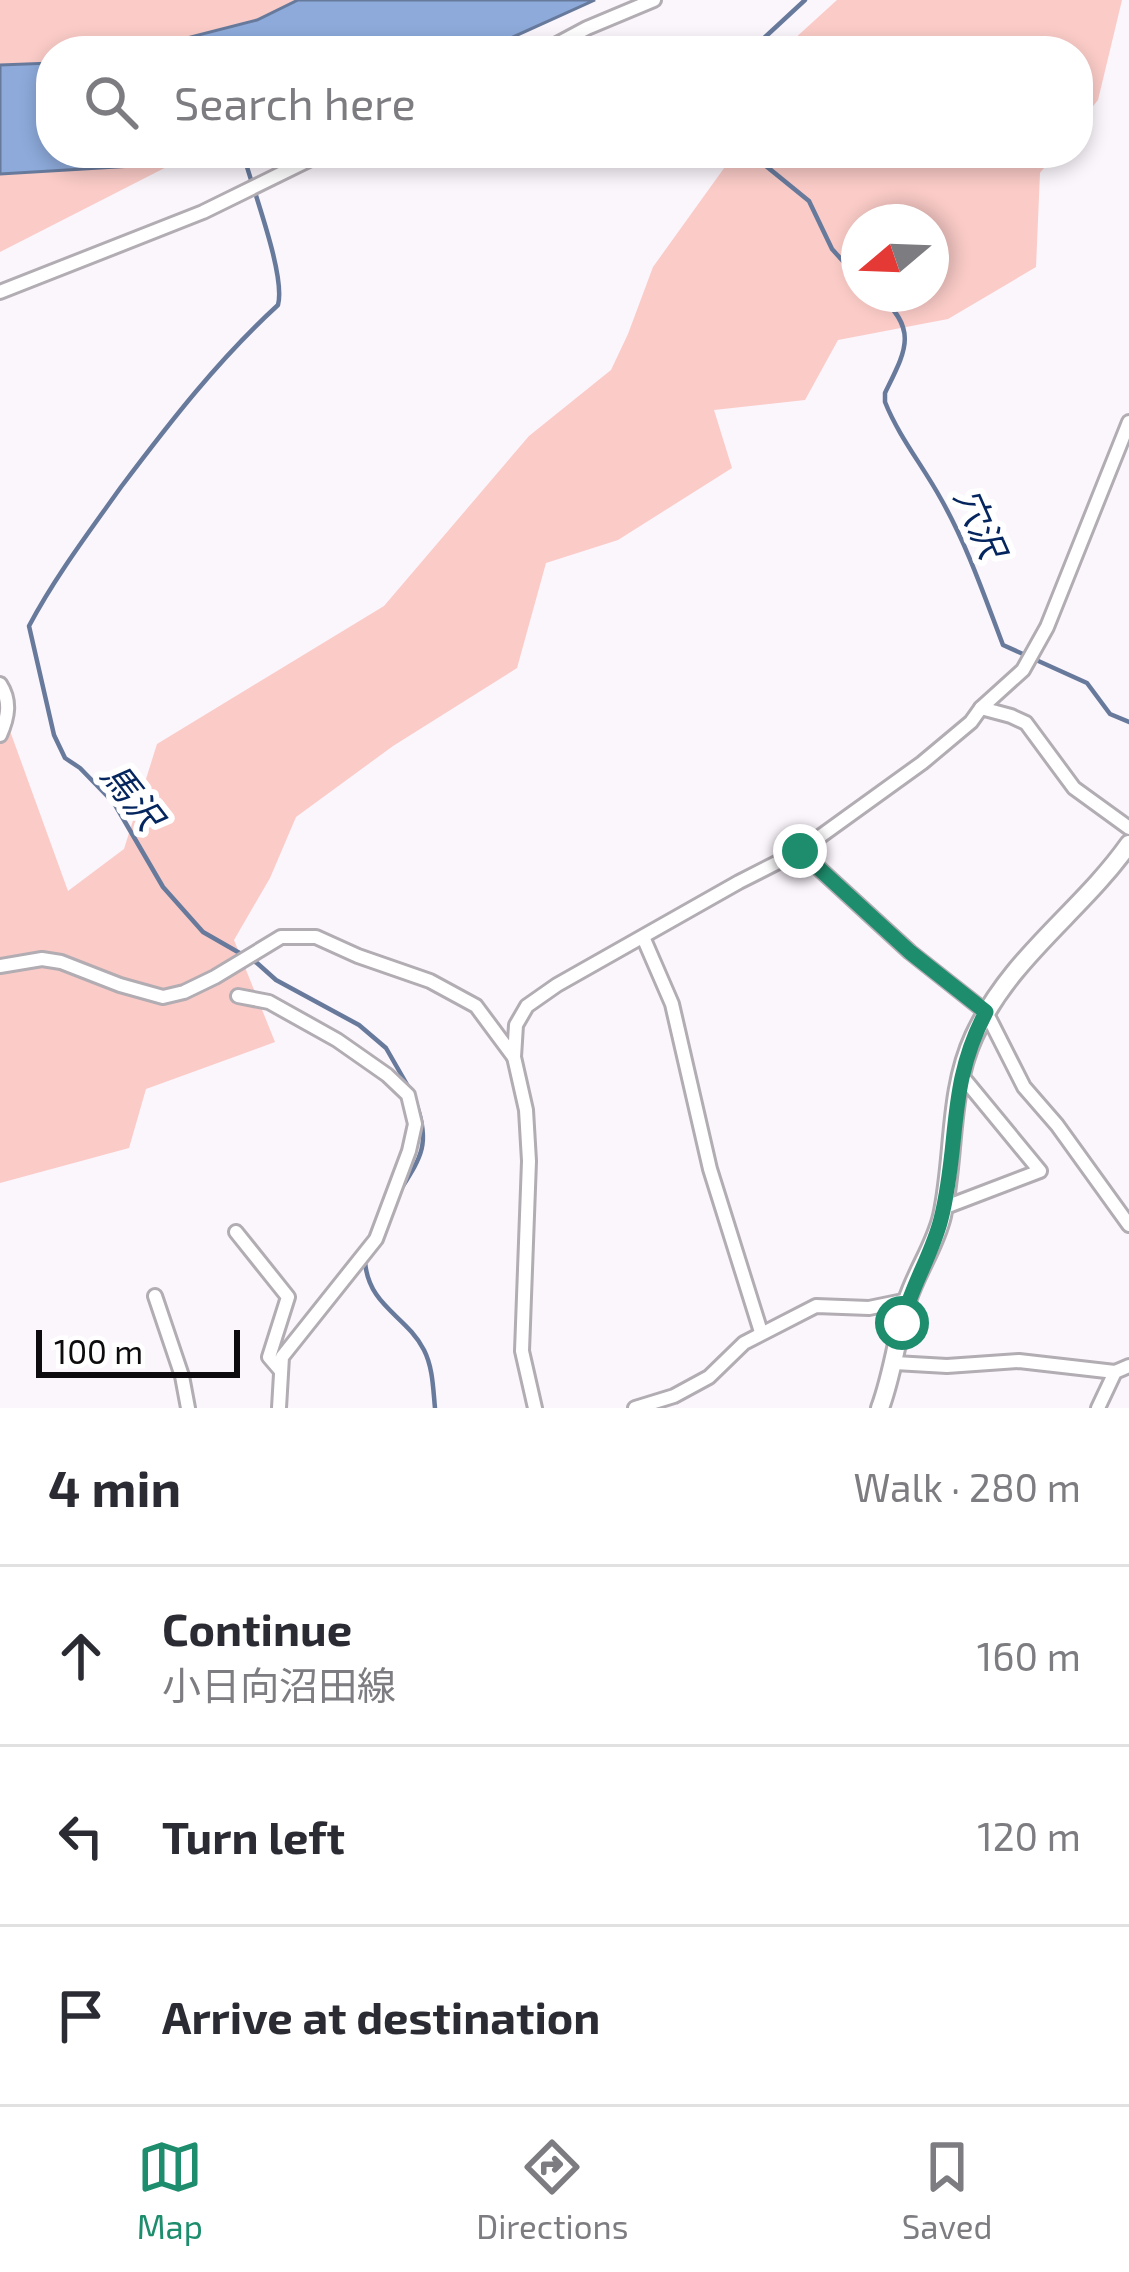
<!DOCTYPE html>
<html lang="en">
<head>
<meta charset="utf-8">
<style>
  body { margin:0; font-family:"Exo 2","Noto Sans JP",sans-serif; background:#f7f7f7; color:#2b2b33 }
  .compass { position:absolute; left:841px; top:204px; width:108px; height:108px; border-radius:50%; background:#fff; box-shadow:0 6px 18px #0003; rotate:251deg }
  .scale { position:absolute; left:36px; bottom:30px; width:204px; box-sizing:border-box; padding-left:12px; border:6px solid #0d0b0d; border-top:0; font-size:33px; line-height:42px; white-space:nowrap; color:#0d0b0d; -webkit-text-stroke:9px #fff; paint-order:stroke }
  .stop { position:absolute; width:36px; height:36px; margin:-27px; border:9px solid #1e8d6d; border-radius:50%; background:#fff }
  .stop.end { background:#1e8d6d; border-color:#fff; box-shadow:0 3px 12px #0008 }
  .list { margin:0; padding:0; list-style:none }
  h2 { display:flex; justify-content:space-between; align-items:center; height:156px; margin:0; padding:0 48px; font-size:51px }
  h2 small { font-size:39px; font-weight:400; color:#7c7c81 }
  .list li { display:grid; grid-template-columns:78px 1fr auto; gap:36px; align-items:center; box-sizing:border-box; height:180px; padding:0 48px; border-top:3px solid #e1e1e2 }
  .list b { display:block; font-size:45px; white-space:nowrap }
  .list p { margin:0; font-size:39px; white-space:nowrap; color:#7c7c81 }
  .list em { font-size:39px; font-style:normal; color:#7c7c81 }
  .icon { flex:none; width:66px; height:66px; fill:none; stroke:currentColor; stroke-width:2; stroke-linecap:round; stroke-linejoin:round }
  .map { position:relative; flex:none; width:1129px; height:1408px; overflow:hidden }
  .search { position:absolute; background:#fff; box-shadow:0 6px 18px #0003; left:36px; right:36px; top:36px; height:132px; display:flex; align-items:center; gap:30px; box-sizing:border-box; padding:0 42px; border-radius:48px; color:#7c7c81; font-size:45px }
  .sheet { height:696px; background:#fff }
  nav { display:flex; justify-content:space-around; align-items:center; box-sizing:border-box; height:168px; border-top:3px solid #e1e1e2; background:#fff; font-size:33px; color:#7c7c81 }
  nav a { display:grid; justify-items:center; gap:6px }
  nav .on { color:#1e8d6d }
  .map>svg:first-child { display:block }
  .green { fill:#facbc7; fill-rule:evenodd }
  .water { fill:#8daada; stroke:#677a9c; stroke-width:3 }
  .lines { fill:none; stroke-linecap:round; stroke-linejoin:round }
  .stream { stroke:#677a9c; stroke-width:4.5 }
  .minor-casing { stroke:#b2acb3; stroke-width:18 }
  .secondary-casing { stroke:#b2acb3; stroke-width:22 }
  .minor { stroke:#fff; stroke-width:12 }
  .secondary { stroke:#fff; stroke-width:16 }
  .route { stroke:#1e8d6d; stroke-width:15 }
  .labels { text-anchor:middle; stroke-width:12; stroke-linejoin:round; paint-order:stroke }
  .water-label { font-size:36px; font-style:italic; fill:#04255d; stroke:#fff }
</style>
</head>
<body>
<div class="map">
<svg width="1129" height="1408" viewBox="0 0 1129 1408">
  <rect width="100%" height="100%" fill="#fbf5fc"/>
  <!-- green -->
  <g class="green">
    <path d="M 0,0 L 483,0 L 387,51 L 51,51 L 51,153 L 194,153 L 0,252 Z"/>
    <path d="M 837,0 L 1122,0 L 1098,100 L 1078,125 L 1078,51 L 781,51 Z"/>
    <path d="M 729,153 L 1056,153 L 1040,173 L 1036,267 L 948,319 L 838,340 L 805,400 L 714,410 L 732,468 L 618,540 L 546,563 L 517,668 L 393,746 L 296,817 L 270,878 L 234,940 L 275,1042 L 146,1089 L 129,1148 L 0,1183 L 0,731 L 10,731 L 68,891 L 124,849 L 157,744 L 384,606 L 529,436 L 611,370 L 628,334 L 653,267 L 727,164 ZM 859,222 L 931,222 L 931,294 L 859,294 Z"/>
  </g>
  <!-- water -->
  <g class="water">
    <path d="M 298,0 L 595,0 L 482,51 L 136,51 L 257,20 Z"/>
    <path d="M 51,63 L 51,153 L 205,153 L 167,164 L 0,174 L 0,65 Z"/>
  </g>
  <g class="lines">
    <!-- stream -->
    <g class="stream">
      <path d="M 750,51 L 805,0"/>
      <path d="M 243,153 C 252,188 286,275 278,305 C 218,360 170,422 121,487 C 89,532 55,577 29,626 L 54,735 L 65,758 L 80,768 L 114,803 L 163,887 L 203,932 L 257,963 L 276,980 L 359,1025 L 386,1048 L 413,1095"/>
      <path d="M 750,153 L 809,201 L 832,249 L 859,279"/>
      <path d="M 878,294 C 919,330 906,350 885,393 L 885,402 C 899,437 923,466 941,499 C 967,545 984,595 1003,645 L 1087,683 L 1110,714 L 1129,722"/>
      <path d="M 401,1189 C 421,1157 430,1144 417,1106"/>
      <path d="M 365,1262 C 369,1307 406,1315 424,1350 C 433,1368 433,1388 435,1408"/>
    </g>
    <defs>
      <g id="minor">
        <path d="M 544,51 L 587,28 L 654,0"/>
        <path d="M 0,292 L 203,212 L 323,153"/>
        <path d="M 0,684 C 11,701 8,717 0,735"/>
        <path d="M 981,708 L 1011,716 L 1026,723 L 1074,788 L 1129,828"/>
        <path d="M 800,851 L 910,952 L 986,1012 L 1024,1087 L 1057,1125 L 1129,1225"/>
        <path d="M 643,937 L 672,1004 L 710,1169 L 761,1332"/>
        <path d="M 0,966 L 42,959 L 61,962 L 120,985 L 163,997 L 184,992 L 215,977 L 281,937 L 316,937 L 358,956 L 430,981 L 476,1006 L 513,1056"/>
        <path d="M 238,996 L 269,1002 L 337,1040 L 387,1075 L 408,1095 L 415,1124 L 409,1151 L 376,1239 L 282,1357 L 279,1408"/>
        <path d="M 943,1208 L 1040,1171 L 961,1075"/>
        <path d="M 236,1232 L 288,1297 L 269,1357 L 281,1371"/>
        <path d="M 155,1296 L 182,1376 L 188,1408"/>
        <path d="M 895,1363 L 947,1366 L 1019,1361 L 1115,1372"/>
        <path d="M 535,1408 L 522,1351 L 529,1161 L 526,1110 L 514,1057 L 516,1025 L 527,1006 L 557,985 L 739,882 L 800,851 L 922,763 L 971,722 L 981,708 L 1023,670 L 1047,627 L 1129,422"/>
        <path d="M 635,1408 L 674,1396 L 709,1377 L 744,1343 L 816,1306 L 869,1308 L 908,1300"/>
        <path d="M 1098,1408 L 1115,1372 L 1129,1366"/>
      </g>
      <path id="secondary" d="M 880,1408 C 893,1373 897,1337 907,1301 C 916,1272 935,1246 942,1216 C 955,1157 948,1092 974,1036 C 1011,956 1080,913 1129,844"/>
    </defs>
    <!-- minor casing -->
    <use href="#minor" class="minor-casing"/>
    <!-- secondary casing -->
    <use href="#secondary" class="secondary-casing"/>
    <!-- minor -->
    <use href="#minor" class="minor"/>
    <!-- secondary -->
    <use href="#secondary" class="secondary"/>
  </g>
  <g class="lines">
    <!-- route -->
    <path class="route" d="M 800,851 L 910,952 L 986,1012 C 947,1085 960,1144 941,1219 C 932,1255 911,1286 902,1323"/>
  </g>
  <g class="labels">
    <!-- water labels -->
    <g class="water-label">
      <text transform="translate(980 523) rotate(66)" y="13">穴沢</text>
      <text transform="translate(132 796) rotate(52)" y="13">馬沢</text>
    </g>
  </g>
</svg>
<svg class="compass" viewBox="-18 -18 36 36"><path d="M0-13l5 13h-10z" fill="#e53935"/><path d="M0 13l5-13h-10z" fill="#7c7c81"/></svg>
<div class="scale">100 m</div>
<div class="stop" style="left:902px;top:1323px"></div>
<div class="stop end" style="left:800px;top:851px"></div>
<div class="search"><svg class="icon" aria-label="search" viewBox="0 0 24 24"><circle cx="10" cy="10" r="6"/><path d="M15 15l6 6"/></svg>Search here</div>
</div>
<section class="sheet">
<h2>4 min<small>Walk · 280 m</small></h2>
<ul class="list">
<li><svg class="icon" aria-label="ahead" viewBox="0 0 24 24"><path d="M12 20V5M6 11l6-6 6 6"/></svg><div><b>Continue</b><p>小日向沼田線</p></div><em>160 m</em></li>
<li><svg class="icon" aria-label="left" viewBox="0 0 24 24"><path d="M17 20v-9H6M10 6l-5 5 5 5"/></svg><div><b>Turn left</b></div><em>120 m</em></li>
<li><svg class="icon" aria-label="arrive" viewBox="0 0 24 24"><path d="M6 21V4h12l-3 4 3 4H6"/></svg><div><b>Arrive at destination</b></div></li>
</ul>
</section>
<nav>
<a class="on"><svg class="icon" aria-label="map" viewBox="0 0 24 24"><path d="M3 6l6-2 6 2 6-2v14l-6 2-6-2-6 2zM9 4v14M15 6v14"/></svg>Map</a>
<a><svg class="icon" aria-label="directions" viewBox="0 0 24 24"><path d="M12 3l9 9-9 9-9-9zM9 14v-3h6M13 9l2 2-2 2"/></svg>Directions</a>
<a><svg class="icon" aria-label="saved" viewBox="0 0 24 24"><path d="M7 4h10v16l-5-4-5 4z"/></svg>Saved</a>
</nav>
</body>
</html>
